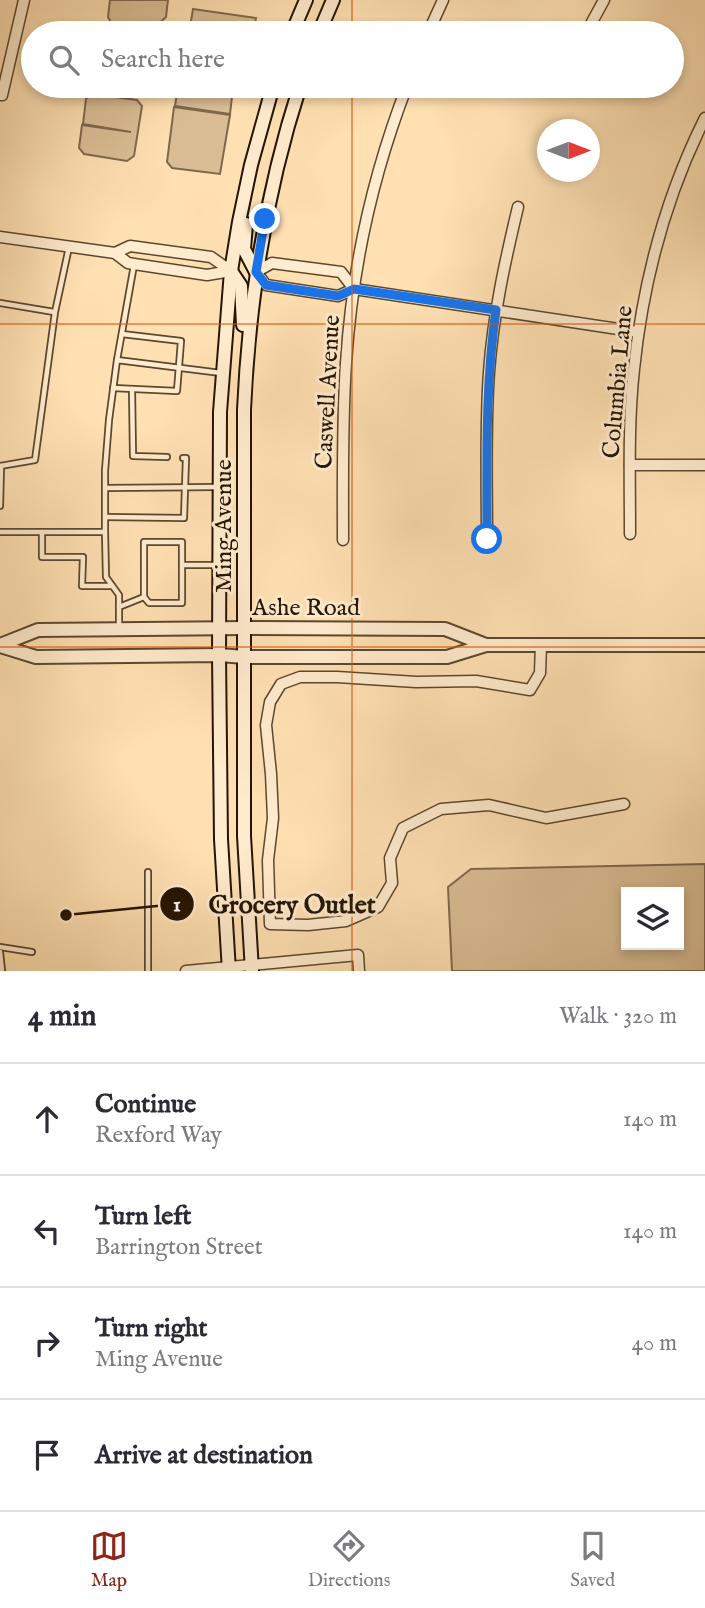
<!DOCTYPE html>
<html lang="en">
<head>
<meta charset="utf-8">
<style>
  body { margin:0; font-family:"IM FELL English",serif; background:#f2f2f3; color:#2b2b33 }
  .controls { position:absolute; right:21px; bottom:21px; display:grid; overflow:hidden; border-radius:0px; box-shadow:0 4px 10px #0003 }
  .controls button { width:63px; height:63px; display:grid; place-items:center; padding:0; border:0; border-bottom:2px solid #e1e1e2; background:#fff; color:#2b2b33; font:35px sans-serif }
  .compass { position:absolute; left:537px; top:119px; width:63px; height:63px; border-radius:50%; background:#fff; box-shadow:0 4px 10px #0003; rotate:90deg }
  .stop { position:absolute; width:21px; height:21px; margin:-16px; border:5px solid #1a73e8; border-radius:50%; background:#fff }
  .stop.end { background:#1a73e8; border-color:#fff; box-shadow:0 2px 7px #0008 }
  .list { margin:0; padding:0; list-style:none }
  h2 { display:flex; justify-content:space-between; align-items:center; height:91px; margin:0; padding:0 28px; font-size:30px }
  h2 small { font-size:23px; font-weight:400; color:#7c7c81 }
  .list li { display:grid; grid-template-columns:46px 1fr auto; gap:21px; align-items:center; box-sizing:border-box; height:112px; padding:0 28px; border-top:2px solid #e1e1e2 }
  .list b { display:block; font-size:26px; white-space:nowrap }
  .list p { margin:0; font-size:23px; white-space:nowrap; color:#7c7c81 }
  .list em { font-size:23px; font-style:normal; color:#7c7c81 }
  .icon { flex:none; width:38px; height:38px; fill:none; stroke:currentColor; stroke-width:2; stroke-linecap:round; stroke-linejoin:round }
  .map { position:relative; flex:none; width:705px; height:971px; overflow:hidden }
  .search { position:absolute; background:#fff; box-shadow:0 4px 10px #0003; left:21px; right:21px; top:21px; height:77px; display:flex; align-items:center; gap:18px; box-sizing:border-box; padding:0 24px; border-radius:38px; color:#7c7c81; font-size:26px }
  .sheet { height:539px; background:#fff }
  nav { display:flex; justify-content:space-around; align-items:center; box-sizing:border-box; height:98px; border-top:2px solid #e1e1e2; background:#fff; font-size:19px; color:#7c7c81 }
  nav a { display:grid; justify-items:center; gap:4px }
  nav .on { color:#8f2418 }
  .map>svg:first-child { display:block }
  .green { fill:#dabd94; stroke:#7f694c; stroke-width:2; fill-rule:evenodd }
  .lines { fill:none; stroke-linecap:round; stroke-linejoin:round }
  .service-casing { stroke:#5b482f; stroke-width:8 }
  .minor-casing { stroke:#5b482f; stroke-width:13 }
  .tertiary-casing { stroke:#5b482f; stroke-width:16 }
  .secondary-casing { stroke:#241503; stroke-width:16 }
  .service { stroke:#ffebcd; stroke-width:4.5 }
  .minor { stroke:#ffebcd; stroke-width:10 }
  .tertiary { stroke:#ffebcd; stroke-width:12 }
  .secondary { stroke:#ffebcd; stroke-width:12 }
  .route { stroke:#1a73e8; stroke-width:9 }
  .grid { fill:none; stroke:#de560c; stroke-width:2; stroke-opacity:0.55 }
  .labels { text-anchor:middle; stroke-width:6; stroke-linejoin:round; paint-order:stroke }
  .street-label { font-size:24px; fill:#241503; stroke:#ffebcd }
  .leader { fill:none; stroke:#241503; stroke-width:2.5 }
  .callout-dot { fill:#241503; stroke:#ffebcd; stroke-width:2.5 }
  .mark-label { font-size:21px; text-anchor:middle; font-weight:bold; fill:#fff }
  .callout-label { font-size:26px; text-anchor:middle; font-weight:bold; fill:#241503; stroke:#ffebcd; stroke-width:6; stroke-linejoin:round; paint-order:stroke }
</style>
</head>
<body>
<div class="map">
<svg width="705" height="971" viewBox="0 0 705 971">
  <rect width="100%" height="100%" fill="#ffe0b2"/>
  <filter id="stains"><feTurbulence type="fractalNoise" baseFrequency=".00286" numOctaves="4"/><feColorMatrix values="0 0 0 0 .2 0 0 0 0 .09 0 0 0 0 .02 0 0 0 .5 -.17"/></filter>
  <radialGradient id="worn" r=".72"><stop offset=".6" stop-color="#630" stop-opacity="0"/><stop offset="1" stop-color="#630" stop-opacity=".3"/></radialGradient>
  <!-- green -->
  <g class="green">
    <path d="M 110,0 L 168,0 L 166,17 L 153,29 L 112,24 L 108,17 Z"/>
    <path d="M 193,9 L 256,18 L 253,33 L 189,33 Z"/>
    <path d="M 94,86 L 148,86 L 147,90 L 139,96 L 97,90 Z"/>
    <path d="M 178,86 L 231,86 L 233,88 L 230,114 L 175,106 Z"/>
    <path d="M 92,94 L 137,100 L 142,106 L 134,156 L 127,161 L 84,154 L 79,148 L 82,125 L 131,132 L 83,124 L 86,99 Z"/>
    <path d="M 174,107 L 230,115 L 220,174 L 172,168 L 167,162 Z"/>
    <path d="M 705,864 L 705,971 L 452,971 L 448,887 L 471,869 ZM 626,892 L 679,892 L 679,945 L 626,945 Z"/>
  </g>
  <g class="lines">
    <defs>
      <g id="service">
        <path d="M 0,303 L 54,312"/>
        <path d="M 117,360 L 134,265"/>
        <path d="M 113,388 L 177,391 L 181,341 L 122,334"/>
        <path d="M 132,389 L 133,456 L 167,457"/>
        <path d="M 0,466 L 35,460 L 55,312 L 69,247"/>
        <path d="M 105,488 L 216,487"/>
        <path d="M 0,506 L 1,466"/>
        <path d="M 105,517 L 184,518 L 186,458 L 183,458"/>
        <path d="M 0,532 L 105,532"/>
        <path d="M 42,532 L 42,557 L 83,557 L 82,586 L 112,586"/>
        <path d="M 144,542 L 182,542 L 182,603 L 149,603 L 144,597 Z"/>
        <path d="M 182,565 L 219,565"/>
        <path d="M 119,607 L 144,597"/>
        <path d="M 119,627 L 119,595 L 106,577 L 105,532 L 105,471 L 109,420 L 117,360 L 221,373"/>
        <path d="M 0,947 L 32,952"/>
        <path d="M 0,952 L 2,971"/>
        <path d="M 148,971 L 148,872"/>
      </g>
      <g id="minor">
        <path d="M 428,33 L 443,0"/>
        <path d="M 586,33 L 604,0"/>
        <path d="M 0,95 L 2,95 L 24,0"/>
        <path d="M 0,237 L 115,253 L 128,263 L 134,264 L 207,275 L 231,271"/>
        <path d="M 115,253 L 130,246 L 211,257 L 231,271"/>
        <path d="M 354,289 L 341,272 L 272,263 L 256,272 L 266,285 L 338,296 L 354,289 L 638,332"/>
        <path d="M 630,465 L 705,465"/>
        <path d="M 630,534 C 630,479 628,424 634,369 C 643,282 666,196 705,118"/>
        <path d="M 487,539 C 487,484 485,427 489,372 C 493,316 505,261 518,207"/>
        <path d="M 343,540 C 343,481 342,421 346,363 C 352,269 373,174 407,86"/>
        <path d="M 541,645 L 540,673 L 530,690 L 476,681 L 416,682 L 337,677 L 300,677 L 281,684 L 270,702 L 266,725 L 271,774 L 273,818 L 268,860 L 270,924 L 308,925 L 346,921 L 378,907 L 392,883 L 390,858 L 403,828 L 441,809 L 489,805 L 546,818 L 624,804"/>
        <path d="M 186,971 L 358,955 L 359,971"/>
      </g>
      <g id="tertiary">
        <path d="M 0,645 L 38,630 L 245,628 L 445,629 L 486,645"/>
        <path d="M 0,646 L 36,657 L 219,655 L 245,657 L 447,657 L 486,645 L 705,645"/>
      </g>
      <g id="secondary">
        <path d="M 292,33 L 306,0"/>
        <path d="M 319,33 L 333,0"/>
        <path d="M 246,224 L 244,249 L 256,272"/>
        <path d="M 231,271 L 241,286 L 243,325"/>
        <path d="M 229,971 L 221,839 L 219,655 L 220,412 L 231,271 L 239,222 L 251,165 L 273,86"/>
        <path d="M 252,971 L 244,836 L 244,410 C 249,299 266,191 300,86"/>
      </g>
    </defs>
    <!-- service casing -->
    <use href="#service" class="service-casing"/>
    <!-- minor casing -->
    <use href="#minor" class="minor-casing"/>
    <!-- tertiary casing -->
    <use href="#tertiary" class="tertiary-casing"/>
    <!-- secondary casing -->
    <use href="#secondary" class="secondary-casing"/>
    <!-- service -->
    <use href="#service" class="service"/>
    <!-- minor -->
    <use href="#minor" class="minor"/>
    <!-- tertiary -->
    <use href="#tertiary" class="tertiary"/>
    <!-- secondary -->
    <use href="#secondary" class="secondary"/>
  </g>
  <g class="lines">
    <!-- route -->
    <path class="route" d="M 265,219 L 256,272 L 266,285 L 338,296 L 354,289 L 496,310 C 485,386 487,463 487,539"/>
  </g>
  <!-- grid -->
  <path class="grid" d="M 352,0 L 352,33M 352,86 L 352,971M 0,324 L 705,324M 0,647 L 705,647"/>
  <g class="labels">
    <!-- street labels -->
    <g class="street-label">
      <text transform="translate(617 382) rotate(-85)" y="8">Columbia Lane</text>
      <text transform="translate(327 392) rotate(-87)" y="8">Caswell Avenue</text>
      <text transform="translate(223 526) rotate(-90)" y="8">Ming Avenue</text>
      <text x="306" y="615">Ashe Road</text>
    </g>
  </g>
  <!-- callouts -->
  <path class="leader" d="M66 915L177 904"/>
  <g class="callout-dot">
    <circle cx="66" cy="915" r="7"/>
    <circle cx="177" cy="904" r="18"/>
  </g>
  <g class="mark-label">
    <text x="177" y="911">1</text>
  </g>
  <g class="callout-label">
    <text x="292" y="913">Grocery Outlet</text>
  </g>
  <rect width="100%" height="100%" filter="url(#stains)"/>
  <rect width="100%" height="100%" fill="url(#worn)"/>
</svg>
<div class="controls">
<button><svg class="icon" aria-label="layers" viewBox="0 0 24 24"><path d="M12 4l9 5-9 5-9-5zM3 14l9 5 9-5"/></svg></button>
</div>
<svg class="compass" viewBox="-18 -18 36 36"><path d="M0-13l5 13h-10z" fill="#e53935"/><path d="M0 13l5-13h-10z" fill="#7c7c81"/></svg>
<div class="stop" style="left:487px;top:539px"></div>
<div class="stop end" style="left:265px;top:219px"></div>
<div class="search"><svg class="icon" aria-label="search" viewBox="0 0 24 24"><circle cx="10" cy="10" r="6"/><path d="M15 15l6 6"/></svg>Search here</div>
</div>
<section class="sheet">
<h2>4 min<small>Walk · 320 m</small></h2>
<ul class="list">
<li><svg class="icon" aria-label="ahead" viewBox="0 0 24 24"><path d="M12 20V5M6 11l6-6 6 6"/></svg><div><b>Continue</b><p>Rexford Way</p></div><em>140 m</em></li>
<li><svg class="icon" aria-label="left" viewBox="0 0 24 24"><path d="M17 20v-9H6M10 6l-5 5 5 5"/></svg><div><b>Turn left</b><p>Barrington Street</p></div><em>140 m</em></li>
<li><svg class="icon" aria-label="right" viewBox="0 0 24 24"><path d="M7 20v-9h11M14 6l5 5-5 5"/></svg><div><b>Turn right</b><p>Ming Avenue</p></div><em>40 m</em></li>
<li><svg class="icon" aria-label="arrive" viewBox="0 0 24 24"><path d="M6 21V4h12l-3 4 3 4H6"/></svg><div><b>Arrive at destination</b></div></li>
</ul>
</section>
<nav>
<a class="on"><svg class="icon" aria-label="map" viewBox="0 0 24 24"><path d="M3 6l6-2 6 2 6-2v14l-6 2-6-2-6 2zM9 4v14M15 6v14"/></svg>Map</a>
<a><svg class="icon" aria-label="directions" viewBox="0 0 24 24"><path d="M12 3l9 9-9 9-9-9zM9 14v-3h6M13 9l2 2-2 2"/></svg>Directions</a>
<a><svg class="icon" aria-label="saved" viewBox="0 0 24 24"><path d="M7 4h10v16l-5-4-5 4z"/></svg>Saved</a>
</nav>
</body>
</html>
